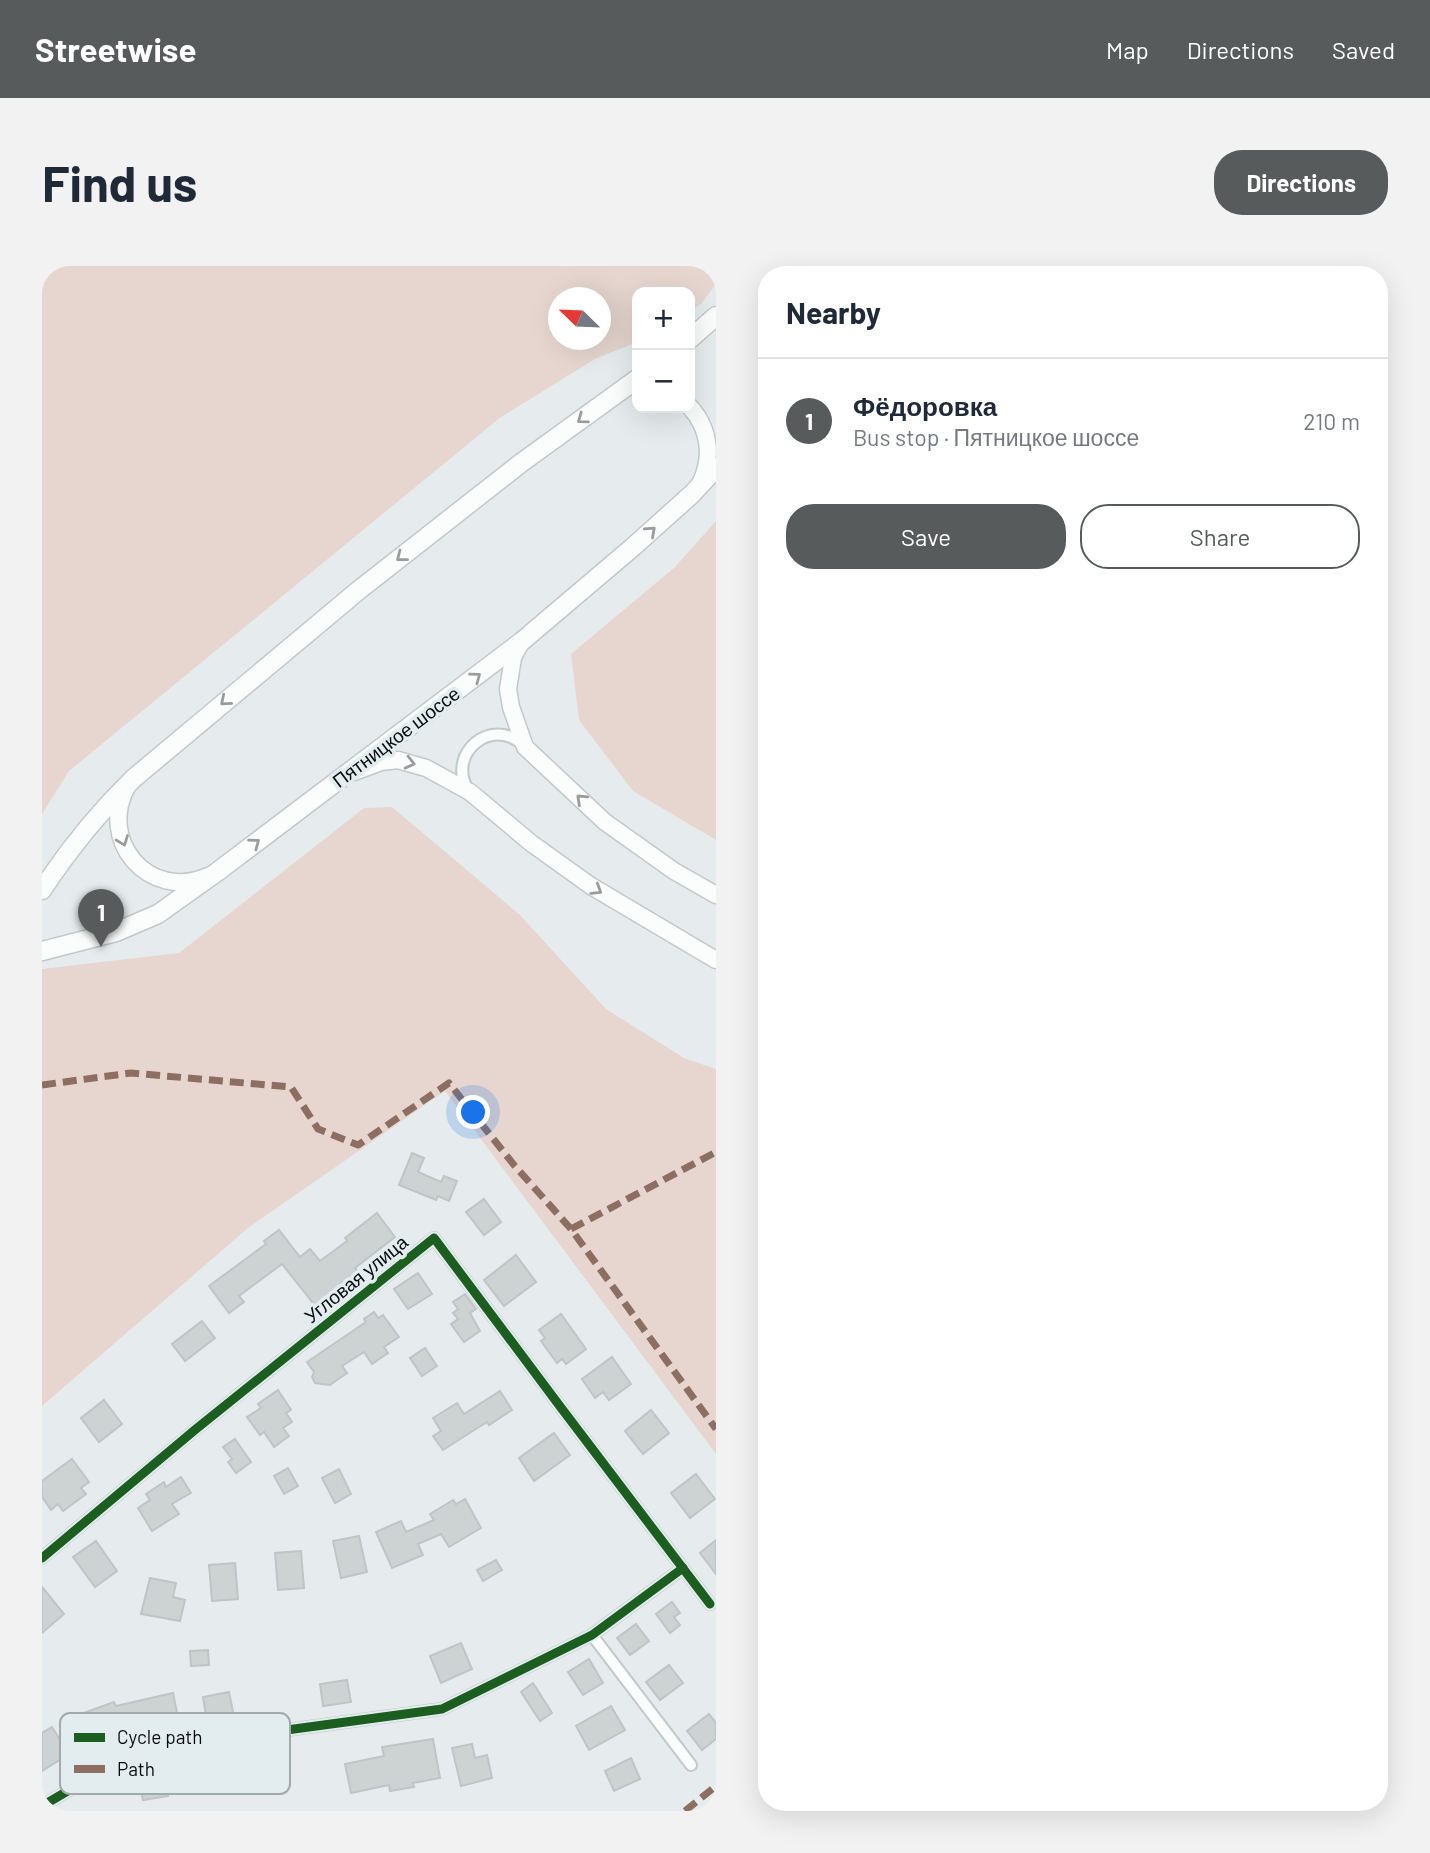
<!DOCTYPE html>
<html lang="en">
<head>
<meta charset="utf-8">
<style>
  body { margin:0; font-family:Barlow,sans-serif; background:#f2f2f3; color:#1f2937 }
  .controls { position:absolute; right:21px; top:21px; display:grid; overflow:hidden; border-radius:14px; box-shadow:0 7px 28px #0002 }
  .controls button { width:63px; height:63px; display:grid; place-items:center; padding:0; border:0; border-bottom:2px solid #e0e1e3; background:#fff; color:#1f2937; font:35px sans-serif }
  .compass { position:absolute; left:506px; top:21px; width:63px; height:63px; border-radius:50%; background:#fff; box-shadow:0 7px 28px #0002; rotate:293deg }
  .you { position:absolute; left:432px; top:847px; width:24px; height:24px; margin:-18px; border:5px solid #fff; border-radius:50%; background:#1a73e8; box-shadow:0 0 0 10px #1a73e833 }
  .badge { display:grid; place-items:center; width:46px; height:46px; border-radius:50%; background:#575b5c; color:#fff; font-size:23px; font-weight:700 }
  .pin { position:absolute; translate:-50% -58px; filter:drop-shadow(0 2px 4px #0008) }
  .pin::after { content:''; position:absolute; top:37px; width:24px; height:21px; background:inherit; clip-path:polygon(0 0,100% 0,50% 100%) }
  .list { margin:0; padding:0; list-style:none }
  h2 { display:flex; justify-content:space-between; align-items:center; height:91px; margin:0; padding:0 28px; font-size:30px }
  h2 small { font-size:23px; font-weight:400; color:#747a83 }
  .list li { display:grid; grid-template-columns:46px 1fr auto; gap:21px; align-items:center; box-sizing:border-box; height:126px; padding:0 28px; border-top:2px solid #e0e1e3 }
  .list b { display:block; font-size:26px; white-space:nowrap }
  .list p { margin:0; font-size:23px; white-space:nowrap; color:#747a83 }
  .list em { font-size:23px; font-style:normal; color:#747a83 }
  .actions { display:flex; gap:14px; padding:21px 28px }
  .actions a { flex:1; padding:16px 0; border:2px solid #575b5c; border-radius:28px; text-align:center; font-size:24px; color:#575b5c }
  .actions .main { background:#575b5c; color:#fff }
  .map { position:relative; flex:none; width:674px; height:1545px; overflow:hidden; border-radius:28px }
  header { display:flex; align-items:center; gap:42px; box-sizing:border-box; height:98px; padding:0 35px; background:#575b5c; color:#fff }
  header strong { font-size:33px }
  nav { display:flex; gap:38px; margin-inline-start:auto; font-size:24px }
  .intro { display:flex; align-items:center; justify-content:space-between; box-sizing:border-box; height:168px; padding:0 42px }
  h1 { margin:0; font-size:49px }
  .button { padding:18px 32px; border-radius:28px; background:#575b5c; color:#fff; font-size:24px; font-weight:700 }
  main { display:flex; gap:42px; padding:0 42px }
  aside { flex:1; background:#fff; border-radius:28px; box-shadow:0 7px 28px #0002 }
  .map>svg:first-child { display:block }
  .green { fill:#e6d6cf; fill-rule:evenodd }
  .building { fill:#cdd2d3; stroke:#c0c4c5; stroke-width:2 }
  .lines { fill:none; stroke-linecap:round; stroke-linejoin:round }
  .street-casing { stroke:#c3c8c9; stroke-width:14 }
  .secondary-casing { stroke:#c3c8c9; stroke-width:19 }
  .primary-casing { stroke:#c3c8c9; stroke-width:21 }
  .street { stroke:#fbfcfc; stroke-width:10 }
  .secondary { stroke:#fbfcfc; stroke-width:16 }
  .primary { stroke:#fbfcfc; stroke-width:18 }
  .quiet { stroke:#8d6e63; stroke-width:7; stroke-dasharray:14 7; stroke-linecap:butt }
  .cycleway-casing { stroke:#e3edf0; stroke-width:13 }
  .cycleway { stroke:#1b5e20; stroke-width:9 }
  .oneway { stroke:#9b9c9d }
  .labels { text-anchor:middle; stroke-width:7; stroke-linejoin:round; paint-order:stroke }
  .street-label { font-size:19px; fill:#0a0d0e; stroke:#e3edf0 }
  .key { fill:#e3edf0; stroke:#a2aaac; stroke-width:2 }
  .key-label { font-size:19px; fill:#0a0d0e }
</style>
</head>
<body>
<header>
<strong>Streetwise</strong>
<nav><a>Map</a><a>Directions</a><a>Saved</a></nav>
</header>
<div class="intro"><h1>Find us</h1><a class="button">Directions</a></div>
<main>
<div class="map">
<svg width="674" height="1545" viewBox="0 0 674 1545">
  <rect width="100%" height="100%" fill="#e6eced"/>
  <!-- green -->
  <g class="green">
    <path d="M 0,0 L 674,0 L 674,18 L 659,38 L 648,45 L 648,26 L 595,26 L 595,76 L 553,93 L 459,151 L 27,505 L 0,548 ZM 516,32 L 558,32 L 558,74 L 516,74 Z"/>
    <path d="M 674,255 L 674,574 L 591,525 L 537,454 L 529,388 L 633,301 Z"/>
    <path d="M 350,541 L 478,649 L 564,743 L 642,792 L 674,803 L 674,1188 L 403,825 L 206,962 L 0,1140 L 0,703 L 137,687 L 322,542 Z"/>
  </g>
  <!-- building -->
  <g class="building">
    <path d="M 370,887 L 382,892 L 376,906 L 399,916 L 402,910 L 415,915 L 407,935 L 396,930 L 394,934 L 357,919 Z"/>
    <path d="M 442,933 L 459,956 L 442,969 L 424,946 Z"/>
    <path d="M 335,947 L 353,971 L 313,1002 L 318,1008 L 275,1042 L 240,998 L 197,1030 L 202,1036 L 187,1047 L 167,1020 L 224,978 L 222,975 L 237,964 L 258,991 L 268,983 L 278,995 L 305,975 L 303,972 Z"/>
    <path d="M 474,989 L 494,1016 L 462,1040 L 442,1014 Z"/>
    <path d="M 376,1007 L 390,1028 L 366,1043 L 352,1023 Z"/>
    <path d="M 423,1028 L 434,1043 L 428,1047 L 438,1065 L 422,1076 L 409,1058 L 416,1053 L 411,1047 L 416,1043 L 411,1036 Z"/>
    <path d="M 332,1046 L 336,1052 L 341,1049 L 357,1071 L 342,1081 L 346,1087 L 330,1098 L 322,1086 L 300,1100 L 305,1107 L 288,1119 L 273,1117 L 270,1111 L 272,1106 L 265,1096 L 324,1056 L 322,1053 Z"/>
    <path d="M 519,1048 L 544,1083 L 524,1098 L 520,1093 L 515,1097 L 499,1075 L 503,1072 L 497,1064 Z"/>
    <path d="M 160,1055 L 173,1072 L 143,1095 L 130,1078 Z"/>
    <path d="M 383,1082 L 395,1100 L 380,1110 L 368,1092 Z"/>
    <path d="M 570,1091 L 589,1118 L 567,1134 L 561,1126 L 553,1132 L 540,1113 Z"/>
    <path d="M 236,1124 L 249,1144 L 244,1147 L 250,1156 L 241,1162 L 247,1170 L 232,1181 L 222,1166 L 218,1169 L 205,1151 L 219,1142 L 216,1138 Z"/>
    <path d="M 458,1125 L 470,1144 L 447,1159 L 445,1156 L 401,1184 L 391,1170 L 399,1165 L 391,1152 L 415,1137 L 422,1148 Z"/>
    <path d="M 62,1134 L 80,1158 L 57,1176 L 39,1152 Z"/>
    <path d="M 609,1144 L 627,1167 L 601,1188 L 583,1165 Z"/>
    <path d="M 512,1167 L 528,1189 L 492,1215 L 477,1192 Z"/>
    <path d="M 193,1173 L 209,1196 L 194,1207 L 186,1196 L 190,1193 L 181,1181 Z"/>
    <path d="M 30,1193 L 47,1216 L 39,1222 L 44,1228 L 21,1245 L 16,1238 L 9,1244 L 0,1231 L 0,1215 Z"/>
    <path d="M 246,1202 L 256,1220 L 242,1228 L 232,1210 Z"/>
    <path d="M 297,1203 L 309,1228 L 293,1237 L 280,1212 Z"/>
    <path d="M 654,1208 L 673,1233 L 648,1252 L 629,1227 Z"/>
    <path d="M 139,1211 L 149,1227 L 130,1238 L 137,1248 L 110,1265 L 96,1242 L 108,1234 L 104,1228 L 122,1216 L 124,1221 Z"/>
    <path d="M 423,1233 L 439,1262 L 407,1281 L 399,1268 L 376,1278 L 381,1289 L 350,1302 L 334,1266 L 359,1255 L 364,1266 L 392,1254 L 388,1248 L 411,1234 L 414,1238 Z"/>
    <path d="M 317,1270 L 325,1306 L 299,1312 L 291,1275 Z"/>
    <path d="M 674,1274 L 674,1308 L 658,1287 Z"/>
    <path d="M 54,1275 L 75,1305 L 53,1321 L 31,1291 Z"/>
    <path d="M 259,1285 L 262,1322 L 236,1324 L 233,1287 Z"/>
    <path d="M 454,1294 L 460,1304 L 441,1315 L 435,1304 Z"/>
    <path d="M 193,1297 L 196,1333 L 170,1335 L 167,1299 Z"/>
    <path d="M 108,1312 L 134,1317 L 131,1331 L 143,1334 L 138,1355 L 99,1348 Z"/>
    <path d="M 0,1321 L 22,1348 L 0,1367 Z"/>
    <path d="M 630,1336 L 638,1347 L 632,1351 L 638,1359 L 628,1367 L 614,1348 Z"/>
    <path d="M 594,1358 L 607,1375 L 588,1389 L 575,1372 Z"/>
    <path d="M 419,1377 L 430,1403 L 399,1417 L 388,1390 Z"/>
    <path d="M 166,1384 L 167,1399 L 149,1400 L 148,1385 Z"/>
    <path d="M 547,1393 L 561,1417 L 541,1429 L 526,1406 Z"/>
    <path d="M 627,1399 L 641,1417 L 618,1434 L 604,1416 Z"/>
    <path d="M 305,1414 L 309,1436 L 281,1440 L 278,1418 Z"/>
    <path d="M 491,1417 L 510,1447 L 498,1455 L 479,1426 Z"/>
    <path d="M 187,1426 L 192,1451 L 165,1456 L 161,1431 Z"/>
    <path d="M 131,1427 L 137,1456 L 127,1459 L 128,1465 L 103,1471 L 101,1462 L 73,1467 L 75,1473 L 49,1482 L 47,1474 L 38,1477 L 30,1451 L 72,1436 L 74,1440 Z"/>
    <path d="M 569,1440 L 583,1464 L 547,1484 L 534,1460 Z"/>
    <path d="M 667,1448 L 674,1457 L 674,1473 L 660,1484 L 645,1465 Z"/>
    <path d="M 10,1461 L 27,1488 L 0,1505 L 0,1467 Z"/>
    <path d="M 391,1473 L 398,1512 L 371,1517 L 372,1521 L 348,1525 L 347,1519 L 309,1527 L 303,1498 L 342,1490 L 340,1481 Z"/>
    <path d="M 430,1478 L 433,1492 L 445,1489 L 450,1512 L 419,1520 L 410,1482 Z"/>
    <path d="M 589,1492 L 598,1513 L 572,1525 L 563,1505 Z"/>
    <path d="M 121,1507 L 126,1530 L 101,1534 L 98,1519 L 109,1517 L 108,1510 Z"/>
  </g>
  <g class="lines">
    <defs>
      <g id="street">
        <path d="M 426,524 C 404,487 450,450 481,479"/>
        <path d="M 0,1292 L 154,1163 L 392,972 L 517,1139 L 668,1338"/>
        <path d="M 550,1369 L 649,1499"/>
        <path d="M 0,1540 L 58,1506 L 79,1497 L 151,1484 L 215,1468 L 400,1443 L 550,1369 L 641,1302"/>
      </g>
      <g id="secondary">
        <path d="M 648,141 C 668,163 671,192 658,218"/>
        <path d="M 479,376 L 471,392 L 466,423 L 469,441 L 483,481 L 563,556 L 632,605 L 674,629"/>
        <path d="M 312,506 L 339,496 L 356,494 L 384,502 L 428,526 L 489,577 L 549,620 L 674,694"/>
        <path d="M 86,519 C 54,574 107,636 166,610"/>
      </g>
      <g id="primary">
        <path d="M 648,73 L 674,50"/>
        <path d="M 0,624 C 27,583 57,546 92,512 L 317,324 L 479,197 L 595,113"/>
        <path d="M 0,685 L 74,666 L 116,648 L 175,606 L 479,376 L 591,281 L 650,228 L 674,202"/>
      </g>
    </defs>
    <!-- street casing -->
    <use href="#street" class="street-casing"/>
    <!-- secondary casing -->
    <use href="#secondary" class="secondary-casing"/>
    <!-- primary casing -->
    <use href="#primary" class="primary-casing"/>
    <!-- street -->
    <use href="#street" class="street"/>
    <!-- secondary -->
    <use href="#secondary" class="secondary"/>
    <!-- primary -->
    <use href="#primary" class="primary"/>
    <!-- quiet -->
    <g class="quiet">
      <path d="M 0,819 L 89,807 L 249,821 L 276,863 L 316,879 L 407,817 L 472,899 L 529,963 L 674,1163"/>
      <path d="M 529,963 L 674,886"/>
      <path d="M 643,1545 L 674,1520"/>
    </g>
    <defs>
      <g id="cycleway">
        <path d="M 0,1292 L 154,1163 L 392,972 L 517,1139 L 668,1338"/>
        <path d="M 0,1540 L 58,1506 L 79,1497 L 151,1484 L 215,1468 L 400,1443 L 550,1369 L 641,1302"/>
      </g>
    </defs>
    <!-- cycleway casing -->
    <use href="#cycleway" class="cycleway-casing"/>
    <!-- cycleway -->
    <use href="#cycleway" class="cycleway"/>
  </g>
  <!-- one-way arrows -->
  <defs><path id="oneway-chevron" d="M-2-3.5L2.5 0L-2 3.5" fill="none" stroke-width="1.6" stroke-linecap="round" stroke-linejoin="round" transform="scale(1.75)"/></defs>
  <g class="oneway">
    <use href="#oneway-chevron" transform="translate(540 153) rotate(144)"/>
    <use href="#oneway-chevron" transform="translate(609 265) rotate(-42)"/>
    <use href="#oneway-chevron" transform="translate(359 291) rotate(142)"/>
    <use href="#oneway-chevron" transform="translate(434 411) rotate(-37)"/>
    <use href="#oneway-chevron" transform="translate(183 435) rotate(140)"/>
    <use href="#oneway-chevron" transform="translate(368 497) rotate(14)"/>
    <use href="#oneway-chevron" transform="translate(539 533) rotate(-137)"/>
    <use href="#oneway-chevron" transform="translate(81 575) rotate(69)"/>
    <use href="#oneway-chevron" transform="translate(213 577) rotate(-37)"/>
    <use href="#oneway-chevron" transform="translate(555 624) rotate(32)"/>
  </g>
  <g class="labels">
    <!-- street labels -->
    <g class="street-label">
      <text transform="translate(354 471) rotate(-37)" y="7">Пятницкое шоссе</text>
      <text transform="translate(314 1013) rotate(-39)" y="7">Угловая улица</text>
    </g>
  </g>
  <!-- legend -->
  <rect x="18" y="1447" width="230" height="81" rx="10" class="key"/>
  <rect x="32" y="1467" width="31" height="9" fill="#1b5e20"/>
  <rect x="32" y="1499" width="31" height="8" fill="#8d6e63"/>
  <g class="key-label">
    <text x="75" y="1478">Cycle path</text>
    <text x="75" y="1510">Path</text>
  </g>
</svg>
<div class="controls">
<button>+</button>
<button>−</button>
</div>
<svg class="compass" viewBox="-18 -18 36 36"><path d="M0-13l5 13h-10z" fill="#e53935"/><path d="M0 13l5-13h-10z" fill="#747a83"/></svg>
<div class="you"></div>
<div class="pin badge" style="left:59px;top:681px">1</div>
</div>
<aside>
<h2>Nearby<small></small></h2>
<ul class="list">
<li><span class="badge">1</span><div><b>Фёдоровка</b><p>Bus stop · Пятницкое шоссе</p></div><em>210 m</em></li>
</ul>
<div class="actions"><a class="main">Save</a><a>Share</a></div>
</aside>
</main>
</body>
</html>
